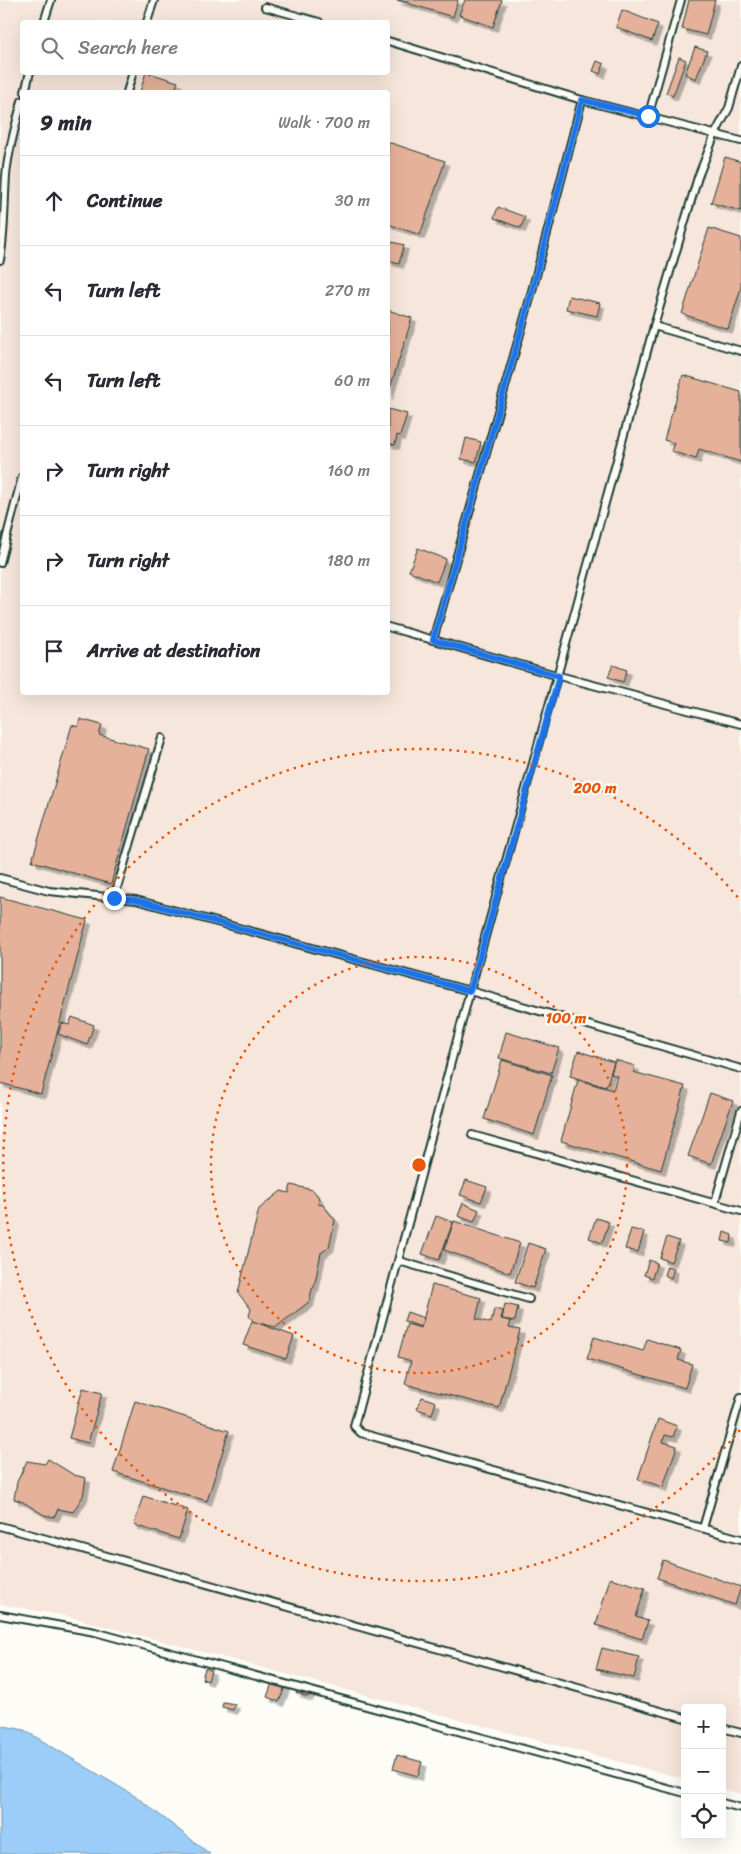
<!DOCTYPE html>
<html lang="en">
<head>
<meta charset="utf-8">
<style>
  body { margin:0; font-family:Sriracha,sans-serif; background:#f7f7f7; color:#2b2b33 }
  .controls { position:absolute; right:15px; bottom:15px; display:grid; overflow:hidden; border-radius:5px; box-shadow:0 5px 20px #0002 }
  .controls button { width:45px; height:45px; display:grid; place-items:center; padding:0; border:0; border-bottom:1px solid #e1e1e2; background:#fff; color:#2b2b33; font:25px sans-serif }
  .stop { position:absolute; width:15px; height:15px; margin:-11px; border:4px solid #1a73e8; border-radius:50%; background:#fff }
  .stop.end { background:#1a73e8; border-color:#fff; box-shadow:0 1px 5px #0008 }
  .list { margin:0; padding:0; list-style:none }
  h2 { display:flex; justify-content:space-between; align-items:center; height:65px; margin:0; padding:0 20px; font-size:21px }
  h2 small { font-size:16px; font-weight:400; color:#7c7c81 }
  .list li { display:grid; grid-template-columns:32px 1fr auto; gap:15px; align-items:center; box-sizing:border-box; height:90px; padding:0 20px; border-top:1px solid #e1e1e2 }
  .list b { display:block; font-size:19px; white-space:nowrap }
  .list em { font-size:16px; font-style:normal; color:#7c7c81 }
  .icon { flex:none; width:28px; height:28px; fill:none; stroke:currentColor; stroke-width:2; stroke-linecap:round; stroke-linejoin:round }
  .map { position:relative; flex:none; width:741px; height:1854px; overflow:hidden }
  .search { position:absolute; background:#fff; box-shadow:0 5px 20px #0002; left:20px; top:20px; width:370px; height:55px; display:flex; align-items:center; gap:12px; box-sizing:border-box; padding:0 18px; border-radius:5px; color:#7c7c81; font-size:19px }
  .panel { position:absolute; background:#fff; box-shadow:0 5px 20px #0002; left:20px; top:90px; width:370px; height:605px; border-radius:5px }
  .map>svg:first-child { display:block }
  .built { fill:#f6e6db; fill-rule:evenodd }
  .water { fill:#9bcdf8; stroke:#6993aa }
  .building { fill:#e6b19a; stroke:#1f3d34; filter:url(#shadow) }
  .lines { fill:none; stroke-linecap:round; stroke-linejoin:round }
  .service-casing { stroke:#1f3d34; stroke-width:10 }
  .service { stroke:#fdfcf7; stroke-width:6 }
  .route { stroke:#1a73e8; stroke-width:6 }
  .ring { fill:none; stroke:#e8590c; stroke-width:2.5; stroke-dasharray:2.5 5 }
  .centre { fill:#e8590c; stroke:#fdfcf7; stroke-width:2.5 }
  .ring-label { font-size:15px; text-anchor:middle; font-weight:bold; fill:#e8590c; stroke:#fdfcf7; stroke-width:4.5; stroke-linejoin:round; paint-order:stroke }
</style>
</head>
<body>
<div class="map">
<svg width="741" height="1854" viewBox="0 0 741 1854">
  <defs>
    <filter id="shadow"><feDropShadow dx="4.5" dy="4.5" stdDeviation="0" flood-color="#0004"/></filter>
  </defs>
  <rect width="100%" height="100%" fill="#fdfcf7"/>
  <filter id="ink" filterUnits="userSpaceOnUse"><feTurbulence type="fractalNoise" baseFrequency=".02" numOctaves="2"/><feDisplacementMap in="SourceGraphic" scale="10" xChannelSelector="R" yChannelSelector="G"/><feConvolveMatrix kernelMatrix="1 2 1 2 8 2 1 2 1" color-interpolation-filters="sRGB"/></filter>
  <g filter="url(#ink)">
    <!-- built -->
    <path class="built" d="M 0,0 L 741,0 L 741,1794 L 722,1789 L 722,1708 L 685,1708 L 685,1779 L 66,1616 L 0,1604 ZM 22,22 L 388,22 L 388,72 L 22,72 ZM 22,92 L 388,92 L 388,692 L 22,692 Z"/>
    <!-- water -->
    <path class="water" d="M 0,1725 L 24,1730 L 138,1798 L 210,1854 L 0,1854 Z"/>
    <!-- building -->
    <g class="building">
      <path d="M 397,0 L 458,0 L 453,17 Z"/>
      <path d="M 465,0 L 502,0 L 493,27 L 459,15 Z"/>
      <path d="M 689,0 L 715,0 L 706,35 L 682,29 Z"/>
      <path d="M 622,10 L 658,24 L 652,41 L 616,27 Z"/>
      <path d="M 695,47 L 707,51 L 696,79 L 685,74 Z"/>
      <path d="M 679,57 L 686,60 L 673,96 L 666,93 Z"/>
      <path d="M 597,61 L 604,64 L 600,74 L 593,71 Z"/>
      <path d="M 146,72 L 178,82 L 174,92 L 140,92 Z"/>
      <path d="M 388,142 L 445,161 L 420,235 L 388,224 Z"/>
      <path d="M 725,157 L 741,162 L 741,211 L 711,203 Z"/>
      <path d="M 498,207 L 525,217 L 521,228 L 494,218 Z"/>
      <path d="M 709,228 L 741,238 L 741,288 L 728,329 L 682,314 Z"/>
      <path d="M 388,241 L 404,245 L 399,264 L 388,261 Z"/>
      <path d="M 569,296 L 600,303 L 597,316 L 566,309 Z"/>
      <path d="M 388,310 L 412,318 L 388,395 Z"/>
      <path d="M 683,375 L 741,392 L 741,462 L 699,449 L 696,459 L 671,451 L 674,443 L 664,440 Z"/>
      <path d="M 388,409 L 407,414 L 400,436 L 397,435 L 395,445 L 388,443 Z"/>
      <path d="M 466,438 L 481,442 L 476,462 L 461,459 Z"/>
      <path d="M 418,548 L 446,559 L 437,582 L 409,571 Z"/>
      <path d="M 613,665 L 627,670 L 623,682 L 608,677 Z"/>
      <path d="M 80,719 L 102,725 L 99,735 L 149,749 L 111,884 L 32,861 L 72,725 L 78,727 Z"/>
      <path d="M 0,897 L 87,920 L 41,1094 L 0,1083 Z"/>
      <path d="M 72,1017 L 94,1025 L 87,1045 L 58,1034 L 62,1023 L 69,1025 Z"/>
      <path d="M 506,1032 L 559,1048 L 551,1073 L 499,1058 Z"/>
      <path d="M 578,1051 L 614,1062 L 606,1087 L 570,1076 Z"/>
      <path d="M 502,1060 L 552,1075 L 534,1135 L 484,1119 Z"/>
      <path d="M 615,1060 L 635,1066 L 633,1072 L 685,1086 L 661,1170 L 561,1141 L 578,1080 L 613,1090 L 617,1076 L 611,1074 Z"/>
      <path d="M 710,1093 L 733,1101 L 711,1164 L 688,1156 Z"/>
      <path d="M 466,1180 L 487,1187 L 481,1202 L 460,1195 Z"/>
      <path d="M 291,1185 L 313,1190 L 319,1198 L 318,1204 L 323,1205 L 335,1220 L 329,1247 L 321,1253 L 314,1287 L 312,1289 L 309,1302 L 276,1327 L 254,1322 L 249,1316 L 251,1309 L 238,1293 L 259,1209 L 281,1191 L 289,1193 Z"/>
      <path d="M 463,1203 L 479,1210 L 474,1222 L 458,1216 Z"/>
      <path d="M 436,1216 L 453,1222 L 439,1260 L 422,1254 Z"/>
      <path d="M 596,1218 L 609,1222 L 602,1243 L 589,1238 Z"/>
      <path d="M 454,1221 L 520,1243 L 510,1273 L 444,1250 Z"/>
      <path d="M 631,1229 L 644,1232 L 638,1252 L 625,1249 Z"/>
      <path d="M 724,1232 L 732,1235 L 731,1243 L 722,1241 Z"/>
      <path d="M 667,1237 L 679,1241 L 671,1262 L 660,1258 Z"/>
      <path d="M 528,1243 L 546,1249 L 533,1288 L 515,1282 Z"/>
      <path d="M 649,1260 L 657,1263 L 652,1278 L 644,1275 Z"/>
      <path d="M 667,1266 L 674,1268 L 671,1278 L 664,1275 Z"/>
      <path d="M 432,1285 L 481,1298 L 476,1319 L 491,1323 L 494,1309 L 503,1311 L 501,1319 L 511,1321 L 509,1328 L 520,1330 L 499,1408 L 405,1384 L 411,1361 L 398,1357 L 407,1324 L 421,1328 Z"/>
      <path d="M 505,1304 L 518,1307 L 515,1321 L 502,1319 Z"/>
      <path d="M 407,1312 L 424,1318 L 421,1327 L 404,1321 Z"/>
      <path d="M 252,1321 L 294,1336 L 286,1359 L 243,1345 Z"/>
      <path d="M 594,1337 L 643,1351 L 647,1339 L 681,1350 L 678,1360 L 692,1364 L 685,1388 L 587,1359 Z"/>
      <path d="M 83,1388 L 102,1393 L 88,1443 L 69,1438 Z"/>
      <path d="M 422,1397 L 436,1402 L 432,1414 L 417,1409 Z"/>
      <path d="M 135,1401 L 229,1431 L 207,1501 L 113,1472 Z"/>
      <path d="M 658,1419 L 677,1426 L 673,1437 L 665,1435 L 663,1442 L 677,1446 L 663,1487 L 638,1479 Z"/>
      <path d="M 48,1459 L 74,1475 L 86,1478 L 83,1496 L 73,1512 L 58,1509 L 54,1517 L 44,1515 L 23,1502 L 14,1499 L 17,1482 L 27,1461 L 45,1464 Z"/>
      <path d="M 143,1496 L 188,1510 L 179,1539 L 134,1525 Z"/>
      <path d="M 663,1560 L 741,1587 L 735,1605 L 657,1578 Z"/>
      <path d="M 610,1578 L 645,1588 L 636,1617 L 648,1621 L 642,1639 L 596,1625 Z"/>
      <path d="M 602,1648 L 639,1657 L 634,1678 L 596,1669 Z"/>
      <path d="M 205,1668 L 211,1670 L 208,1681 L 202,1679 Z"/>
      <path d="M 273,1680 L 286,1684 L 279,1702 L 267,1697 Z"/>
      <path d="M 298,1687 L 310,1692 L 308,1697 L 296,1693 Z"/>
      <path d="M 223,1702 L 235,1704 L 233,1710 L 222,1707 Z"/>
      <path d="M 397,1755 L 422,1762 L 418,1776 L 393,1769 Z"/>
    </g>
    <g class="lines">
      <defs>
        <g id="service">
          <path d="M 265,7 L 319,22"/>
          <path d="M 44,22 L 51,0"/>
          <path d="M 147,22 L 154,0"/>
          <path d="M 388,41 L 582,100 L 741,141"/>
          <path d="M 741,66 L 729,108 L 715,134 L 698,177 L 654,326 L 470,991 L 354,1426 L 361,1433 L 741,1539"/>
          <path d="M 25,92 L 30,72"/>
          <path d="M 127,92 L 133,72"/>
          <path d="M 648,117 L 681,0"/>
          <path d="M 0,260 C 5,232 4,204 6,176 C 8,150 16,125 22,101"/>
          <path d="M 654,326 L 741,351"/>
          <path d="M 0,563 L 22,477"/>
          <path d="M 388,627 L 559,676 L 741,724"/>
          <path d="M 433,640 L 528,306 L 582,100"/>
          <path d="M 0,878 L 49,891 L 136,900 L 470,991 L 741,1069"/>
          <path d="M 114,898 L 162,738"/>
          <path d="M 472,1135 L 741,1211"/>
          <path d="M 715,1202 L 741,1111"/>
          <path d="M 399,1261 L 529,1299"/>
          <path d="M 0,1526 L 685,1718"/>
          <path d="M 703,1528 L 741,1397"/>
          <path d="M 0,1615 L 95,1632 L 685,1793"/>
          <path d="M 722,1728 L 741,1733"/>
          <path d="M 722,1803 L 741,1808"/>
        </g>
      </defs>
      <!-- service casing -->
      <use href="#service" class="service-casing"/>
      <!-- service -->
      <use href="#service" class="service"/>
    </g>
  </g>
  <g class="lines" filter="url(#ink)">
    <!-- route -->
    <path class="route" d="M 114,898 L 136,900 L 470,991 L 559,676 L 433,640 L 528,306 L 582,100 L 648,116"/>
  </g>
  <!-- distance rings -->
  <g class="ring">
    <circle cx="419" cy="1165" r="208"/>
    <path d="M740 1430A416 416 0 1 1 740 900"/>
  </g>
  <circle cx="419" cy="1165" r="8" class="centre"/>
  <g class="ring-label">
    <text x="595" y="793">200 m</text>
    <text x="566" y="1023">100 m</text>
  </g>
</svg>
<div class="controls">
<button>+</button>
<button>−</button>
<button><svg class="icon" aria-label="locate" viewBox="0 0 24 24"><circle cx="12" cy="12" r="6"/><path d="M12 2v4M12 18v4M2 12h4M18 12h4"/></svg></button>
</div>
<div class="stop" style="left:648px;top:116px"></div>
<div class="stop end" style="left:114px;top:898px"></div>
<div class="search"><svg class="icon" aria-label="search" viewBox="0 0 24 24"><circle cx="10" cy="10" r="6"/><path d="M15 15l6 6"/></svg>Search here</div>
<section class="panel">
<h2>9 min<small>Walk · 700 m</small></h2>
<ul class="list">
<li><svg class="icon" aria-label="ahead" viewBox="0 0 24 24"><path d="M12 20V5M6 11l6-6 6 6"/></svg><div><b>Continue</b></div><em>30 m</em></li>
<li><svg class="icon" aria-label="left" viewBox="0 0 24 24"><path d="M17 20v-9H6M10 6l-5 5 5 5"/></svg><div><b>Turn left</b></div><em>270 m</em></li>
<li><svg class="icon" aria-label="left" viewBox="0 0 24 24"><path d="M17 20v-9H6M10 6l-5 5 5 5"/></svg><div><b>Turn left</b></div><em>60 m</em></li>
<li><svg class="icon" aria-label="right" viewBox="0 0 24 24"><path d="M7 20v-9h11M14 6l5 5-5 5"/></svg><div><b>Turn right</b></div><em>160 m</em></li>
<li><svg class="icon" aria-label="right" viewBox="0 0 24 24"><path d="M7 20v-9h11M14 6l5 5-5 5"/></svg><div><b>Turn right</b></div><em>180 m</em></li>
<li><svg class="icon" aria-label="arrive" viewBox="0 0 24 24"><path d="M6 21V4h12l-3 4 3 4H6"/></svg><div><b>Arrive at destination</b></div></li>
</ul>
</section>
</div>
</body>
</html>
